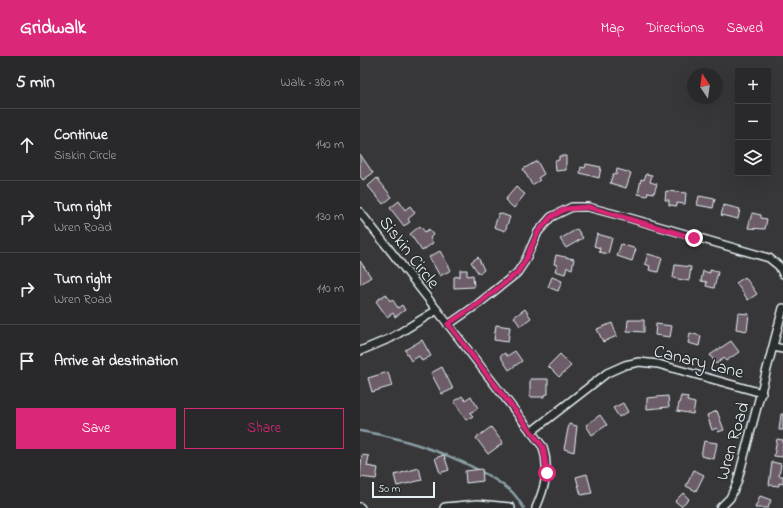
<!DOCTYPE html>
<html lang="en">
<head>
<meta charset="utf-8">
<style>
  body { margin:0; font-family:"Indie Flower",sans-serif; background:#353537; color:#f1f3f6 }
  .controls { position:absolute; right:12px; top:12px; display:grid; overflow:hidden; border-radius:0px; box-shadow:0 4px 16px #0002 }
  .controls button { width:36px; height:36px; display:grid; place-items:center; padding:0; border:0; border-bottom:1px solid #454547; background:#29292b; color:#f1f3f6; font:20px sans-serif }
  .compass { position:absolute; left:327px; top:12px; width:36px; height:36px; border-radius:50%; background:#29292b; box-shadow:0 4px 16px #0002; rotate:347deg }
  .scale { position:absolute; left:12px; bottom:10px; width:63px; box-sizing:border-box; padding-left:4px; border:2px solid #e8f1f8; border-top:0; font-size:11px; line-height:14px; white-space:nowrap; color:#e8f1f8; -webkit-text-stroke:3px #2a2d2e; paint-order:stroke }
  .stop { position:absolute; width:12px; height:12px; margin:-9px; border:3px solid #db2777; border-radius:50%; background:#fff }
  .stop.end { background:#db2777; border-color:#fff; box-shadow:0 1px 4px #0008 }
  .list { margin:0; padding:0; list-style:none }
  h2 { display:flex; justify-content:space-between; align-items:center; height:52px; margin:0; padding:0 16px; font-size:17px }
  h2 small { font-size:13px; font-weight:400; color:#a5a6a9 }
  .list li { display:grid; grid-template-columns:26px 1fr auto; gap:12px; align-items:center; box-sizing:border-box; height:72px; padding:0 16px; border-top:1px solid #454547 }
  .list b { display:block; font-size:15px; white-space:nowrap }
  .list p { margin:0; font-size:13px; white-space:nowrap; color:#a5a6a9 }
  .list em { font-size:13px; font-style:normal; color:#a5a6a9 }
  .actions { display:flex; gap:8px; padding:12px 16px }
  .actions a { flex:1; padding:9px 0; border:1px solid #db2777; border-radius:0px; text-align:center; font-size:14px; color:#db2777 }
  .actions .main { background:#db2777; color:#fff }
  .icon { flex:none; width:22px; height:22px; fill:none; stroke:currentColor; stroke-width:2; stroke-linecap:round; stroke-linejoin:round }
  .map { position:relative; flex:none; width:423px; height:452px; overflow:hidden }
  header { display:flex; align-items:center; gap:24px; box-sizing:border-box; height:56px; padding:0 20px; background:#db2777; color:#fff }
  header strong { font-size:19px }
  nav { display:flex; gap:22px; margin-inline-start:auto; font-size:14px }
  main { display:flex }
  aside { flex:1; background:#29292b }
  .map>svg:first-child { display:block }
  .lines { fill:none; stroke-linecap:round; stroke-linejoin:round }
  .stream { stroke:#8a9fa6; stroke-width:2.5 }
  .building { fill:#6d5d67; stroke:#e8f1f8 }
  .minor-casing { stroke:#e8f1f8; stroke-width:10 }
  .tertiary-casing { stroke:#e8f1f8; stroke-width:12 }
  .minor { stroke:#2a2d2e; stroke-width:7 }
  .tertiary { stroke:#2a2d2e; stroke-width:9 }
  .route { stroke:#db2777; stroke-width:5 }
  .labels { text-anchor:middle; stroke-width:3; stroke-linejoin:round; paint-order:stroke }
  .street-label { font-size:18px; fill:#e8f1f8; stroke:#2a2d2e }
</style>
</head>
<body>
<header>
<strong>Gridwalk</strong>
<nav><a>Map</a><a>Directions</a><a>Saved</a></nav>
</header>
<main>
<aside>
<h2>5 min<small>Walk · 380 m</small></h2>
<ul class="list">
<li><svg class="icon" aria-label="ahead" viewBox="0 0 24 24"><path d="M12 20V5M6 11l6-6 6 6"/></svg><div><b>Continue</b><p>Siskin Circle</p></div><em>140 m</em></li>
<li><svg class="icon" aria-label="right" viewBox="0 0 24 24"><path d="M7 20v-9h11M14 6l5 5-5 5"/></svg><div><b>Turn right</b><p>Wren Road</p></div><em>130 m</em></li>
<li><svg class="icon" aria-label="right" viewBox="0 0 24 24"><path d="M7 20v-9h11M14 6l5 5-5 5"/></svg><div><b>Turn right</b><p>Wren Road</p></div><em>110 m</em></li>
<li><svg class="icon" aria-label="arrive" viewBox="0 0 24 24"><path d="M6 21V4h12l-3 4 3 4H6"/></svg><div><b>Arrive at destination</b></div></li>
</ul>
<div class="actions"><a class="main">Save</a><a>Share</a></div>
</aside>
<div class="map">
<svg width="423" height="452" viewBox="0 0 423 452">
  <rect width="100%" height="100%" fill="#373739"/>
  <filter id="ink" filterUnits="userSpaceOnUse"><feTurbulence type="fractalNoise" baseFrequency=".025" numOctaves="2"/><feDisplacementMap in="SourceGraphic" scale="8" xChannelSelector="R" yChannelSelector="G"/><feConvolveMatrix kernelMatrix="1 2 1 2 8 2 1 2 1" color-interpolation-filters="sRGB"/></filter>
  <g filter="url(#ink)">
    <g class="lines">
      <!-- stream -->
      <path class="stream" d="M 0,375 C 48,382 113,405 151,435 C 156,439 160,447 164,452"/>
    </g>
    <!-- building -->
    <g class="building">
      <path d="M 0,98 L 13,117 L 3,124 L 0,120 Z"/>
      <path d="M 199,100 L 206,100 L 206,114 L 196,115 L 195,105 L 199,104 Z"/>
      <path d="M 177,105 L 184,118 L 178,122 L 180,124 L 172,129 L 163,113 Z"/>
      <path d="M 226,108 L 241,111 L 239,122 L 220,117 L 221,111 L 225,112 Z"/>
      <path d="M 257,113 L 271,117 L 266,132 L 250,127 L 253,118 L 256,119 Z"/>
      <path d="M 286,118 L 292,119 L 290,126 L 297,128 L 294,137 L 288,136 L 287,140 L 278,138 L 281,123 L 284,124 Z"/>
      <path d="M 17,122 L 32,141 L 23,148 L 8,130 Z"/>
      <path d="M 156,131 L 165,138 L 154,152 L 145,144 Z"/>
      <path d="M 306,135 L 326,137 L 325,148 L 317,147 L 317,150 L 309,149 L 309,144 L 305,144 Z"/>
      <path d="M 339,140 L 355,143 L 353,152 L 337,149 Z"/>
      <path d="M 39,145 L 45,154 L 50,150 L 55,157 L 48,163 L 50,166 L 44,170 L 30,152 Z"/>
      <path d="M 364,149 L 380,153 L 378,163 L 361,159 Z"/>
      <path d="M 139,157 L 150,161 L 145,175 L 134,171 Z"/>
      <path d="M 392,157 L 401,159 L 401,162 L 407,163 L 405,173 L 388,172 Z"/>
      <path d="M 60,170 L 65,176 L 69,173 L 73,179 L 70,182 L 73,187 L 62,195 L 50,178 Z"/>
      <path d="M 217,173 L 223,182 L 206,192 L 200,183 Z"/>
      <path d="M 237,178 L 252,182 L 248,198 L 239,196 L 240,192 L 234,190 Z"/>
      <path d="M 261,188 L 276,193 L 272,205 L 257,200 Z"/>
      <path d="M 80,195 L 91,214 L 80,220 L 69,201 Z"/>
      <path d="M 288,198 L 302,202 L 298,216 L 289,214 L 290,210 L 285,208 Z"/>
      <path d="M 196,199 L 214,203 L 212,213 L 207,211 L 205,218 L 195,215 L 197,209 L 194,208 Z"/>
      <path d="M 118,201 L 124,214 L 119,218 L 111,206 Z"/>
      <path d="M 0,205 L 11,221 L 1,228 L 0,228 Z"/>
      <path d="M 315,209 L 331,211 L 329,225 L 313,222 Z"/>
      <path d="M 100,214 L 107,214 L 107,220 L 113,219 L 114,231 L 94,232 L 94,221 L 100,220 Z"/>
      <path d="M 350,214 L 358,216 L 354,232 L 346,230 L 347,226 L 341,225 L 343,215 L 350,217 Z"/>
      <path d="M 192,221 L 202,225 L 198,235 L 188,231 Z"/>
      <path d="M 385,221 L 397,238 L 388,244 L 376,227 Z"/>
      <path d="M 26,238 L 30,245 L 32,243 L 38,252 L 42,249 L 45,254 L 35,261 L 33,257 L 27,261 L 16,245 Z"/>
      <path d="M 165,253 L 171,262 L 160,270 L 154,261 Z"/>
      <path d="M 378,257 L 389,258 L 387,275 L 376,273 Z"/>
      <path d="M 268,264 L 284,264 L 284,276 L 267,275 Z"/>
      <path d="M 252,267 L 257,280 L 243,286 L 237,273 Z"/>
      <path d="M 296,268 L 312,270 L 310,281 L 295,279 Z"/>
      <path d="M 136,269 L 150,271 L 148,286 L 134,284 Z"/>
      <path d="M 330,277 L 341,280 L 339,290 L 328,287 Z"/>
      <path d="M 62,284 L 71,300 L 62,305 L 59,300 L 51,305 L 45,294 Z"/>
      <path d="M 371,285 L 379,296 L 366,305 L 364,302 L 356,308 L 350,299 Z"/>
      <path d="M 155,295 L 162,305 L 149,314 L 140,300 L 145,297 L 147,300 Z"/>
      <path d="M 200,298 L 211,310 L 199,321 L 188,310 Z"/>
      <path d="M 82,311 L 93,333 L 82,338 L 71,317 Z"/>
      <path d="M 28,316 L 32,330 L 12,336 L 8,322 Z"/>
      <path d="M 170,323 L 188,323 L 188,338 L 184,339 L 184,341 L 170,341 Z"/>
      <path d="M 102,340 L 105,344 L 111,340 L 118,352 L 110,357 L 113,360 L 106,364 L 94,345 Z"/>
      <path d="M 308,340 L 309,351 L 287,353 L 287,342 Z"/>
      <path d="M 321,340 L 328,341 L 327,345 L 335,347 L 333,358 L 317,355 Z"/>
      <path d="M 263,347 L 268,356 L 259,361 L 253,352 Z"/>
      <path d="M 357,355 L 364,374 L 358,376 L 357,372 L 352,374 L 347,359 Z"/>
      <path d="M 421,358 L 423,358 L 423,374 L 419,374 Z"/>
      <path d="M 240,359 L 247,369 L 232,379 L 226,369 Z"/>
      <path d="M 209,368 L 217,370 L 214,396 L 204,393 Z"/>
      <path d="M 131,371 L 143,387 L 128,398 L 116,382 Z"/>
      <path d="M 417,383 L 423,384 L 423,401 L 414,400 Z"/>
      <path d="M 344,385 L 357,387 L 354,403 L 341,400 Z"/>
      <path d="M 2,399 L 9,400 L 7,410 L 18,412 L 16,423 L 0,421 Z"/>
      <path d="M 84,399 L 89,414 L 80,417 L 75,402 Z"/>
      <path d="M 412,406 L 421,408 L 419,420 L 423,420 L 423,428 L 419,427 L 419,430 L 409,429 Z"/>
      <path d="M 59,412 L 62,424 L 37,430 L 34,419 Z"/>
      <path d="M 122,413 L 123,425 L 106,427 L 105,415 Z"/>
      <path d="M 334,414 L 344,419 L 336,435 L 326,430 Z"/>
      <path d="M 227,418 L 232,437 L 221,439 L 216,421 Z"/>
      <path d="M 323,437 L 329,443 L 321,450 L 315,445 Z"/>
      <path d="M 400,440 L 411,444 L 408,452 L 395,452 Z"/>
    </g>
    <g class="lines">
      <defs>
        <g id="minor">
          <path d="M 0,156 L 77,254 L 31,282 L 0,295"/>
          <path d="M 77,254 L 183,391 C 190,414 185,431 176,452"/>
          <path d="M 88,269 L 118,248 L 157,217 L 165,205 L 178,176 L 191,161 L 212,151 L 228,151 L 266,161 L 409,202 L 419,210 L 423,218"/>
          <path d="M 414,291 L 423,293"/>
          <path d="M 171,376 L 247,317 L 265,309 L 279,306 L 298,308 L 402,337"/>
          <path d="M 0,451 L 1,452"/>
          <path d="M 360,452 L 370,442 L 377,427 L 423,252"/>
        </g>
        <path id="tertiary" d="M 85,452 L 118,449 L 150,452"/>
      </defs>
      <!-- minor casing -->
      <use href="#minor" class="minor-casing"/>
      <!-- tertiary casing -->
      <use href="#tertiary" class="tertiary-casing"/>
      <!-- minor -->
      <use href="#minor" class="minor"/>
      <!-- tertiary -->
      <use href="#tertiary" class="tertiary"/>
    </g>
  </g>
  <g class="lines" filter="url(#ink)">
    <!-- route -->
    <path class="route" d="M 187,417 L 183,391 L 88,268 L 118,248 L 157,217 L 165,205 L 178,176 L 191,161 L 205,153 L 228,151 L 334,182"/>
  </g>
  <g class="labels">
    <!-- street labels -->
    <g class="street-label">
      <text transform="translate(50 196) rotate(52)" y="6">Siskin Circle</text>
      <text transform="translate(339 305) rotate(14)" y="6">Canary Lane</text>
      <text transform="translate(372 385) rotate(-74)" y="6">Wren Road</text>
    </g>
  </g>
</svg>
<div class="controls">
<button>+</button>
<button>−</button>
<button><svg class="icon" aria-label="layers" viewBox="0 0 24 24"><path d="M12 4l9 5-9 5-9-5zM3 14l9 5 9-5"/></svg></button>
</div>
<svg class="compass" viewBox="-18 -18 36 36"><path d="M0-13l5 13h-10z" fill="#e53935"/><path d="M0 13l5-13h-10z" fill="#a5a6a9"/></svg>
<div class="scale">50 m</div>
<div class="stop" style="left:187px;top:417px"></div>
<div class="stop end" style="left:334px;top:182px"></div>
</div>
</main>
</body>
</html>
